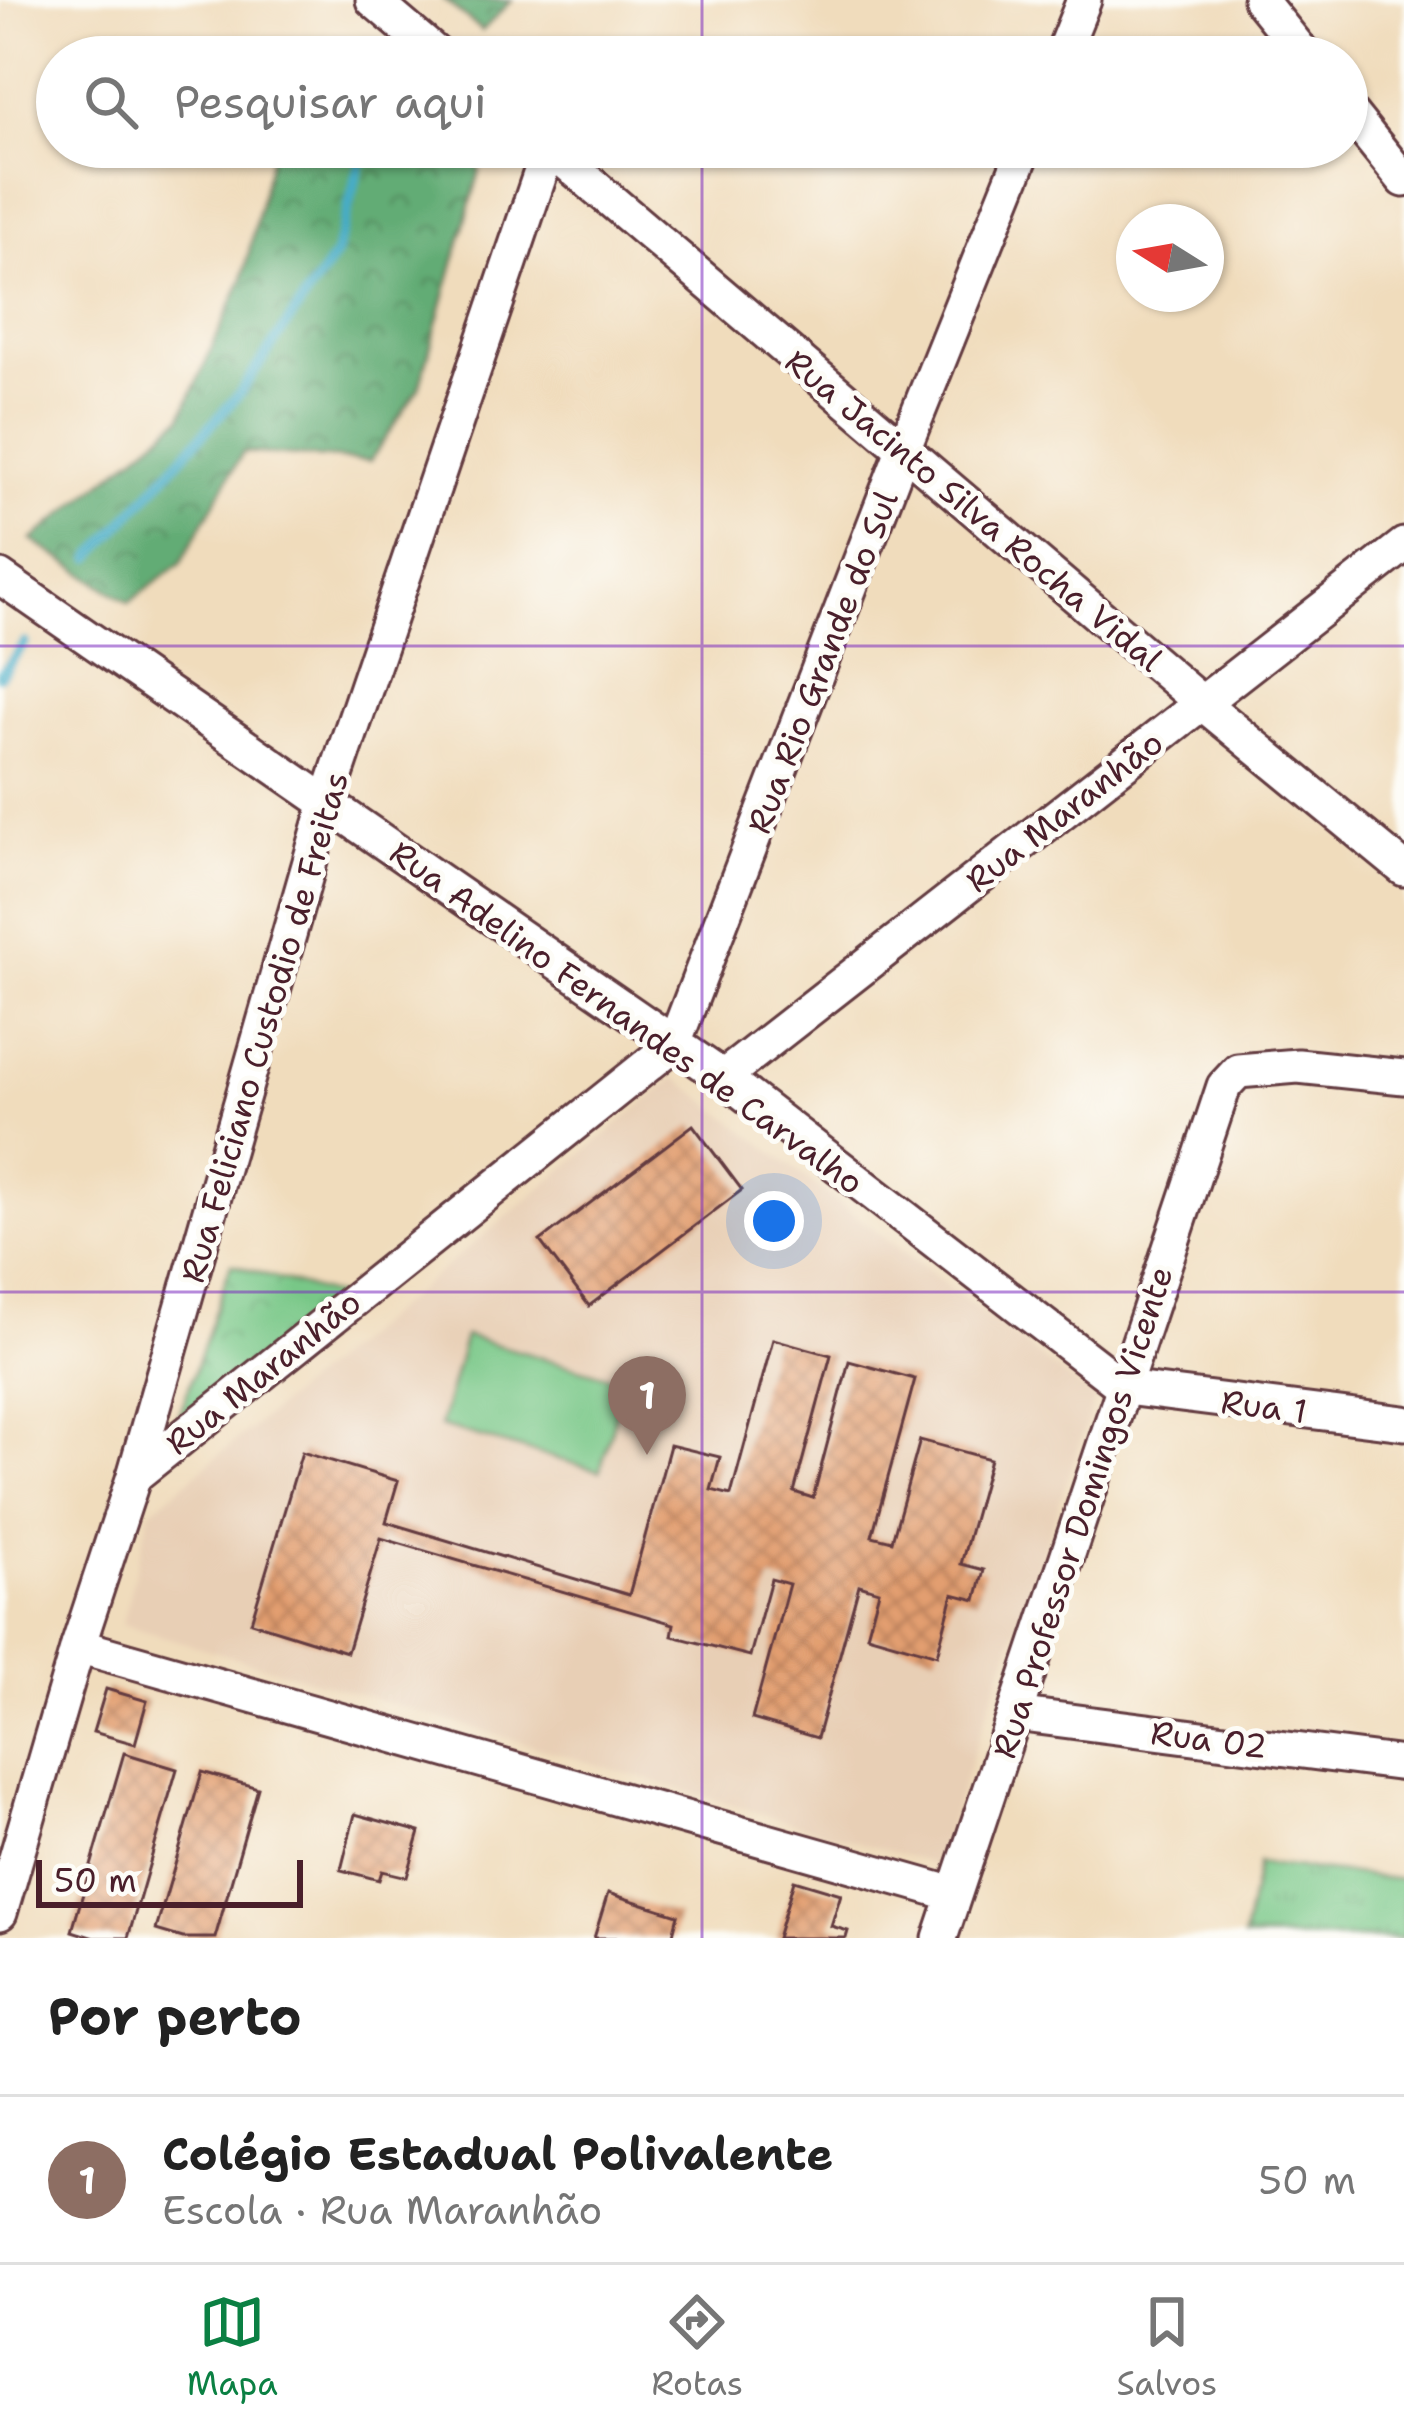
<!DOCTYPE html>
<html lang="pt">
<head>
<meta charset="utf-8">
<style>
  body { margin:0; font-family:"Shantell Sans",sans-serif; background:#f6f6f6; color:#222 }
  .compass { position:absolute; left:1116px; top:204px; width:108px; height:108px; border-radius:50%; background:#fff; box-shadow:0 3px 9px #0004; rotate:281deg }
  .scale { position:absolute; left:36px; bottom:30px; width:267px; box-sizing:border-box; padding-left:12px; border:6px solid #4a1f2b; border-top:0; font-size:33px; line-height:42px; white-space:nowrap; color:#4a1f2b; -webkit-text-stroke:9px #fdfcf7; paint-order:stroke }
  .you { position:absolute; left:774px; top:1221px; width:42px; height:42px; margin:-30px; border:9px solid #fff; border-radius:50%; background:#1a73e8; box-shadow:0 0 0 18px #1a73e833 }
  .badge { display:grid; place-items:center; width:78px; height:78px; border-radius:50%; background:#0b8043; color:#fff; font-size:39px; font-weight:700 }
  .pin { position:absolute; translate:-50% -99px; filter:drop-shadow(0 3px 6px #0008) }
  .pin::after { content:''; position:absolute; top:63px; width:42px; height:36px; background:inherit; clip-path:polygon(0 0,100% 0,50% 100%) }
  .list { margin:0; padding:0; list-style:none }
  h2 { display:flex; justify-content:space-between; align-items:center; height:156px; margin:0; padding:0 48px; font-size:51px }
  h2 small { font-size:39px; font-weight:400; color:#767676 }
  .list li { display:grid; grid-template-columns:78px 1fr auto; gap:36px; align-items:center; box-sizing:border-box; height:168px; padding:0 48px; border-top:3px solid #e0e0e0 }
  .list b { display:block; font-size:45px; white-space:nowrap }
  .list p { margin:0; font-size:39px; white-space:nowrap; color:#767676 }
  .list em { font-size:39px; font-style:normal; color:#767676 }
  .icon { flex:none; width:66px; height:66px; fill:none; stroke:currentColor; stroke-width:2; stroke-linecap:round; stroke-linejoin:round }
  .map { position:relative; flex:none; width:1404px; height:1938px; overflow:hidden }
  .search { position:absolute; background:#fff; box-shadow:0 3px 9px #0004; left:36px; right:36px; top:36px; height:132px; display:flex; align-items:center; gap:30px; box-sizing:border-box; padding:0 42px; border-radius:66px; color:#767676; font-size:45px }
  .sheet { height:324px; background:#fff }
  nav { display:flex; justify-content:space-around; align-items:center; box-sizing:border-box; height:168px; border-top:3px solid #e0e0e0; background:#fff; font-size:33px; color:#767676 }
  nav a { display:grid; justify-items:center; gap:6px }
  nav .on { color:#0b8043 }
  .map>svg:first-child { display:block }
  .built { fill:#e8cfb5 }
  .grass { fill:url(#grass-tufts); stroke:#617359; stroke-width:3 }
  .forest { fill:url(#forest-crowns); stroke:#566650; stroke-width:3 }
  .park { fill:url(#park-crowns); stroke:#617359; stroke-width:3 }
  .garden { fill:#78c787; stroke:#617359; stroke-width:3 }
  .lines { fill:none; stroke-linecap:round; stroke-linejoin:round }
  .stream { stroke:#46acc6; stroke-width:10 }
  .building { fill:url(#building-cross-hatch) }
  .minor-casing { stroke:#633b41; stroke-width:39 }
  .minor { stroke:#fff; stroke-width:33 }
  .grid { fill:none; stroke:#7b2cbf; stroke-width:3; stroke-opacity:0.55 }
  .labels { text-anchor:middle; stroke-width:10; stroke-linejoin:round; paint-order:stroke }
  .street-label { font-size:33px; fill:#4a1f2b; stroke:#fdfcf7 }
</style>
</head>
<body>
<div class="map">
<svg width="1404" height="1938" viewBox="0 0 1404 1938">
  <defs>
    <pattern id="grass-tufts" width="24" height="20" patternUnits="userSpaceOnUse" patternTransform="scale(3)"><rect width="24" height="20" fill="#78c787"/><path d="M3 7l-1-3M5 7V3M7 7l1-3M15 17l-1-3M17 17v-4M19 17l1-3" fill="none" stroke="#69aa75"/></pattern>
    <pattern id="forest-crowns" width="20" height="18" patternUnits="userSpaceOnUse" patternTransform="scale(3)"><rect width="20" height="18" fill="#62ac74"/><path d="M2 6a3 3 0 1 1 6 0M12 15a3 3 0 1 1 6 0" fill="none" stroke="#538b5f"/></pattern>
    <pattern id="park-crowns" width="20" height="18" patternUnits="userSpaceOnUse" patternTransform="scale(3)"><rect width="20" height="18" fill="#78c787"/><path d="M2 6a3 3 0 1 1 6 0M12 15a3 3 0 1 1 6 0" fill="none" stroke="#69aa75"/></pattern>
    <pattern id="building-cross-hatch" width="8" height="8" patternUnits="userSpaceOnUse" patternTransform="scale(3)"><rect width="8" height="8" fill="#e29e70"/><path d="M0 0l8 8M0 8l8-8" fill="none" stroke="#b9805c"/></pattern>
  </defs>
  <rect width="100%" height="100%" fill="#fdfcf7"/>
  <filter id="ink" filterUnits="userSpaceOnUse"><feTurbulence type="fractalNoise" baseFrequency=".00833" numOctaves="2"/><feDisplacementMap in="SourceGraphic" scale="24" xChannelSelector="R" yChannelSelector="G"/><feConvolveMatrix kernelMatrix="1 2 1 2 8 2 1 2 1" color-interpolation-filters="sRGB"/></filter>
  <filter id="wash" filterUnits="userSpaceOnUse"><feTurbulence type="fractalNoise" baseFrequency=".004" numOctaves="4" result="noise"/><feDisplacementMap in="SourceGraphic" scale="48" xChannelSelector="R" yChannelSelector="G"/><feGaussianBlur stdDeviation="2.7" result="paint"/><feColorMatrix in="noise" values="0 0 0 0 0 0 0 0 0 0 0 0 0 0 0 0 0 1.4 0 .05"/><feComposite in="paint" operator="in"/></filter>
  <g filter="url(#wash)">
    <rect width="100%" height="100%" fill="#f0dcbc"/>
    <!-- built -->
    <path class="built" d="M 675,1077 L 1095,1399 L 935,1865 L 122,1624 L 150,1512 Z"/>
    <!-- grass -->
    <path class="grass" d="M 1258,1863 L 1404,1880 L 1404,1938 L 1243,1938 Z"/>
    <!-- forest -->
    <g class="forest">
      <path d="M 444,0 L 512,0 L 482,31 Z"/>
      <path d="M 273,147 L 463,147 L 480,170 L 419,388 L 370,461 L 243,452 L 181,563 L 129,603 L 32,540 L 181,418 L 243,278 Z"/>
    </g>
    <!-- park -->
    <path class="park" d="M 231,1264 L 340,1297 L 175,1428 Z"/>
    <!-- garden -->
    <path class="garden" d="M 465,1336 L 625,1381 L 600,1471 L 440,1426 Z"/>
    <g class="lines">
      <!-- stream -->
      <g class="stream">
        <path d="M 91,558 L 239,394 L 335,255 L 365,147"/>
        <path d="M 0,676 L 25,643"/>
      </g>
    </g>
    <g id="blocks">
      <!-- building -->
      <g class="building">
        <path d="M 693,1125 L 742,1190 L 589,1306 L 540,1241 Z"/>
        <path d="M 773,1339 L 831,1355 L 794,1492 L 813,1498 L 849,1361 L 915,1379 L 872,1536 L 892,1541 L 920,1440 L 990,1459 L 961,1564 L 984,1570 L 976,1600 L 953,1594 L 937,1655 L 867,1635 L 879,1591 L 859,1585 L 817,1738 L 752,1719 L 789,1584 L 771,1579 L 750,1656 L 672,1636 L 674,1624 L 381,1538 L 347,1652 L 251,1622 L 302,1452 L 398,1481 L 386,1522 L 629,1595 L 670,1445 L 720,1457 L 711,1490 L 731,1495 Z"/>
        <path d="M 106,1689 L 147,1701 L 135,1744 L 93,1732 Z"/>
        <path d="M 124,1753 L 177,1769 L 128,1938 L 94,1938 L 72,1931 Z"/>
        <path d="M 202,1772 L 258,1788 L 215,1938 L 183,1938 L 156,1930 Z"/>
        <path d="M 355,1814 L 420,1832 L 407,1877 L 382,1871 L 379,1880 L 341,1870 Z"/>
        <path d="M 794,1880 L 841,1894 L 831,1926 L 848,1931 L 846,1938 L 777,1938 Z"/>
        <path d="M 608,1893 L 678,1915 L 672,1938 L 594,1938 Z"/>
      </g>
    </g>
  </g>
  <g filter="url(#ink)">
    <use href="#blocks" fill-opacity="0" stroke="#633b41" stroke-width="3"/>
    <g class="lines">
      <defs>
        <g id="minor">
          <path d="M 373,0 L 440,57"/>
          <path d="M 1260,0 L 1306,57"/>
          <path d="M 1061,57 L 1084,0"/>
          <path d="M 1347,109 L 1404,180"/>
          <path d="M 548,147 L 1202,703 L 1404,869"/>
          <path d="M 0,577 L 723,1077 L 1125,1388"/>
          <path d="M 674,1044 L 903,450 L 1025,147"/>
          <path d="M 723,1077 L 1404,545"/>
          <path d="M 1125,1388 L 1404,1423"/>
          <path d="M 134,1476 L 674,1044"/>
          <path d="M 78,1646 L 954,1894"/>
          <path d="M 1015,1714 L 1404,1764"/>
          <path d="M 0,1913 L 78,1646 L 134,1476 L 327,802 L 549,148"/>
          <path d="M 940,1938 L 1224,1086 L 1238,1071 L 1298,1066 L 1404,1077"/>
        </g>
      </defs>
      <!-- minor casing -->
      <use href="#minor" class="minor-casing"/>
      <!-- minor -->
      <use href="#minor" class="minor"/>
    </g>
  </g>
  <!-- grid -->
  <path class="grid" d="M 702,0 L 702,57M 702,147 L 702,1938M 0,646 L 1404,646M 0,1292 L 1404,1292"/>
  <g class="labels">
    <!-- street labels -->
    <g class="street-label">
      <text transform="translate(974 510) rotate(40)" y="12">Rua Jacinto Silva Rocha Vidal</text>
      <text transform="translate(822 662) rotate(-69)" y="12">Rua Rio Grande do Sul</text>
      <text transform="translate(1064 811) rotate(-38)" y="12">Rua Maranhão</text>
      <text transform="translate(627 1017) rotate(36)" y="12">Rua Adelino Fernandes de Carvalho</text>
      <text transform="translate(264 1027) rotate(-74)" y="12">Rua Feliciano Custodio de Freitas</text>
      <text transform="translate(263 1372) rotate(-39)" y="12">Rua Maranhão</text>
      <text transform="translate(1264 1406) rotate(7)" y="12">Rua 1</text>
      <text transform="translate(1082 1512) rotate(-72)" y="12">Rua Professor Domingos Vicente</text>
      <text transform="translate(1209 1739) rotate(7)" y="12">Rua 02</text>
    </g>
  </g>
</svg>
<svg class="compass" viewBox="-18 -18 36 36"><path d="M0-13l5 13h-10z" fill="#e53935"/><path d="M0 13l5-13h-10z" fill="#767676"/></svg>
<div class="scale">50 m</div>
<div class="you"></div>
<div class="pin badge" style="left:647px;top:1455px;background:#8d6e63">1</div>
<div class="search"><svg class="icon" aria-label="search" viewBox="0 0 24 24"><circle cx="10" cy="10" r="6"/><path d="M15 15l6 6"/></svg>Pesquisar aqui</div>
</div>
<section class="sheet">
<h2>Por perto<small></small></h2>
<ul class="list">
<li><span class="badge" style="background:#8d6e63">1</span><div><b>Colégio Estadual Polivalente</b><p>Escola · Rua Maranhão</p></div><em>50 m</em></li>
</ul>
</section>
<nav>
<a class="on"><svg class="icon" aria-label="map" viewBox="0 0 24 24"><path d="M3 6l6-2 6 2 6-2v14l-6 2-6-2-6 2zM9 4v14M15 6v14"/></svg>Mapa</a>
<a><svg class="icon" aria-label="directions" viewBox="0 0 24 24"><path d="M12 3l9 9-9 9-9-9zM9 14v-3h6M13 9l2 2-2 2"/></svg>Rotas</a>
<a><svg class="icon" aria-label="saved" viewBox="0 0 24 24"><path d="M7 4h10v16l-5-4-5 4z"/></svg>Salvos</a>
</nav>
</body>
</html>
